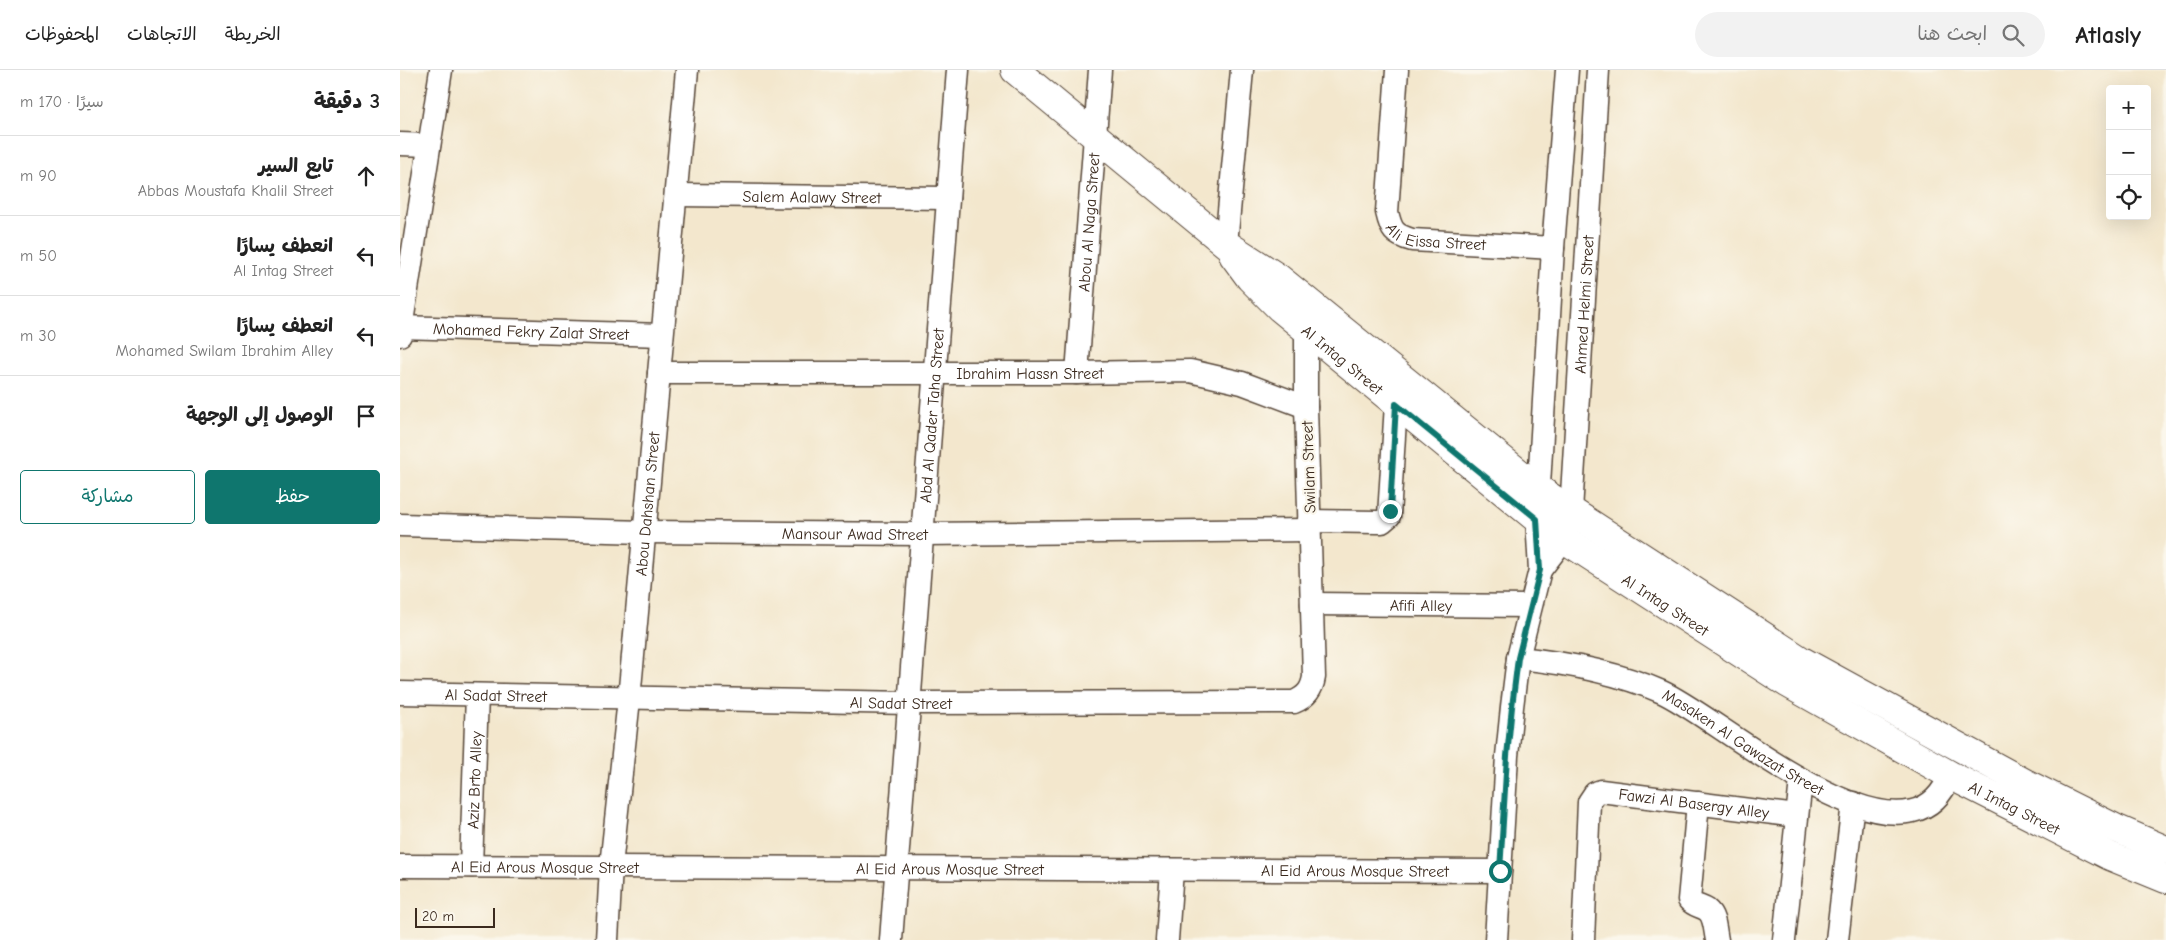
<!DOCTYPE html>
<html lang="ar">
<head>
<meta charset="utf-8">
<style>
  body { margin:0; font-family:"Comic Neue","Playpen Sans Arabic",sans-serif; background:#f2f2f2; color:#222; direction:rtl }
  .controls { position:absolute; right:15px; top:15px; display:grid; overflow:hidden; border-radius:5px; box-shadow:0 5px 20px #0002 }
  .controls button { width:45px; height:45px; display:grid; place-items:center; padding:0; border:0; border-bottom:1px solid #e0e0e0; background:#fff; color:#222; font:25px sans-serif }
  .scale { position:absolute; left:15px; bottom:12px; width:80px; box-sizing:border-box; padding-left:5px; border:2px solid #3b2a1e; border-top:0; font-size:14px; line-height:18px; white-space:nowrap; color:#3b2a1e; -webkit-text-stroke:4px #fbf7ec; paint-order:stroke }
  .stop { position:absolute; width:15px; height:15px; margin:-11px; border:4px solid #0f766e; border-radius:50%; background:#fff }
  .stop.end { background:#0f766e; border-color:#fff; box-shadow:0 1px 5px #0008 }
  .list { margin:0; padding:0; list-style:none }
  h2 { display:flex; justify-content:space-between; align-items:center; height:65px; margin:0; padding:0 20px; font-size:21px }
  h2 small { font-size:16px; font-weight:400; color:#767676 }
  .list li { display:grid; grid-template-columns:32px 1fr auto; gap:15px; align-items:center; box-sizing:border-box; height:80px; padding:0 20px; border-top:1px solid #e0e0e0 }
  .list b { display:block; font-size:19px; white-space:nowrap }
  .list p { margin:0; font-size:16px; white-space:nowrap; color:#767676 }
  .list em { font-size:16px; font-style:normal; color:#767676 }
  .actions { display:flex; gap:10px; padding:15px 20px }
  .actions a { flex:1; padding:11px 0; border:1px solid #0f766e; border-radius:5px; text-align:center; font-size:18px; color:#0f766e }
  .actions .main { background:#0f766e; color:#fff }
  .icon { flex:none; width:28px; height:28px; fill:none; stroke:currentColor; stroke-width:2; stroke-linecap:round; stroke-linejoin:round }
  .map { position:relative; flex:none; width:1766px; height:870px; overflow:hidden; direction:ltr }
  header { display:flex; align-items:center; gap:30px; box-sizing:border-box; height:70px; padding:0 25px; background:#fff; border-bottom:1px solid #e0e0e0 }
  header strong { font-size:24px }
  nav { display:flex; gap:28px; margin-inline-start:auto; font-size:18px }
  .search { width:350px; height:45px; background:#f2f2f2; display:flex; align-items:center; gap:12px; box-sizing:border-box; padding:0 18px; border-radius:28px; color:#767676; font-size:19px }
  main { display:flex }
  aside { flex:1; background:#fff }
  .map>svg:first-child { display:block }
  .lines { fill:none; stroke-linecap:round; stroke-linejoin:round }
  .minor-casing { stroke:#574638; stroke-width:25 }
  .primary-casing { stroke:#574638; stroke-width:30 }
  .minor { stroke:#fff; stroke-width:22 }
  .primary { stroke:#fff; stroke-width:28 }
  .route { stroke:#0f766e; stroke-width:6 }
  .labels { text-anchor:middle; stroke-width:4.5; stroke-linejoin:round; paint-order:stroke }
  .street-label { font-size:16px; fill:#3b2a1e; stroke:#fbf7ec }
</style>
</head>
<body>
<header>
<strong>Atlasly</strong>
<div class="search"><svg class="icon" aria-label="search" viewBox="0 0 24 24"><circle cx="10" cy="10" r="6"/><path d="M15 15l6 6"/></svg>ابحث هنا</div>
<nav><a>الخريطة</a><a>الاتجاهات</a><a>المحفوظات</a></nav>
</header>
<main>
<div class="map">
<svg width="1766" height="870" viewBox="0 0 1766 870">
  <rect width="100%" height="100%" fill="#fbf7ec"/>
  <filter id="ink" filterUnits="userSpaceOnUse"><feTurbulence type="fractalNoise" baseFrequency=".02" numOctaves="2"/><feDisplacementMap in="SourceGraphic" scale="10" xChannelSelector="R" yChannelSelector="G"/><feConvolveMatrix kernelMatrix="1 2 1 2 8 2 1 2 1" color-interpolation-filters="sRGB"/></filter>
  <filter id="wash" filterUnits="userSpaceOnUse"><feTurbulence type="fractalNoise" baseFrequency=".0096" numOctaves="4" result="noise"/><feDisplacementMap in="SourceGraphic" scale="20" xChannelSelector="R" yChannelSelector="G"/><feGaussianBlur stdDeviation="1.12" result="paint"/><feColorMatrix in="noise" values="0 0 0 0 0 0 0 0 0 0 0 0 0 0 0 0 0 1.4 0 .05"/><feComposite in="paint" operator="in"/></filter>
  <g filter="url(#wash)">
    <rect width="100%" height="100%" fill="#f3e7cd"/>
  </g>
  <g filter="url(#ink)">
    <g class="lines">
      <defs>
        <g id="minor">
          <path id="s1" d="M 997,0 L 987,142 C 991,160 994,165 1012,170 L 1153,178"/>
          <path d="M 0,74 L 29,75"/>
          <path id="s2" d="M 276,125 L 548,128"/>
          <path d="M 826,174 L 842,0"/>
          <path id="s3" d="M 0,257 L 262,265"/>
          <path d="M 0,265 L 41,0"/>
          <path id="s4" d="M 259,303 L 677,303 L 790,301 L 842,313 L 906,337"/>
          <path id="s5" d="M 677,303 L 700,0"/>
          <path d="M 909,451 L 977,452 L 982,452 L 989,446 L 996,334"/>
          <path id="s6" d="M 0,455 L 244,462 L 522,464 L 909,460"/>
          <path id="s7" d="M 1140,500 L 1164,469 L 1171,441 L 1198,0"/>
          <path id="s8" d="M 912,534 L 1130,536"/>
          <path id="s9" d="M 1118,588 C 1168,593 1216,602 1262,622 C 1319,647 1508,817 1550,705"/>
          <path id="s10" d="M 0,623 L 509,633 L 894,632 C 906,627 912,620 914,607 L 906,337 L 906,260"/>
          <path d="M 1298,733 L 1289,830 C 1294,836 1301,836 1307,840 C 1315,846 1315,861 1317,870"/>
          <path id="s11" d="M 0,796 L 1100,801"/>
          <path id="s12" d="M 71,796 L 77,625"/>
          <path id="s13" d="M 207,870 L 211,796 L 229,629 L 287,0"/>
          <path id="s14" d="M 491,870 L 558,0"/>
          <path d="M 767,870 L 772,800"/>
          <path d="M 1096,870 L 1107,686 L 1112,637 L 1118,588 L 1140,500 L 1137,449 L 1153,178 L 1167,0"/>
          <path id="s15" d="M 1183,870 L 1189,732 L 1195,723 L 1201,721 L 1397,746"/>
          <path d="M 1384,870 L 1401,710"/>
          <path d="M 1437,870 L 1453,733"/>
        </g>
        <g id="primary">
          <path d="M 615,0 L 826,174 L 877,207 L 1140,420 L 1171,441 L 1402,591 L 1625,713 L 1715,758 L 1766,780"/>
          <path id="s16" d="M 833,185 L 850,208 L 880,238 L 1137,449 L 1164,469 L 1387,613 L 1550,705 L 1710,786 L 1766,809"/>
        </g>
      </defs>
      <!-- minor casing -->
      <use href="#minor" class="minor-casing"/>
      <!-- primary casing -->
      <use href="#primary" class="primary-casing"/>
      <!-- minor -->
      <use href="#minor" class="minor"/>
      <!-- primary -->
      <use href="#primary" class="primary"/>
    </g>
  </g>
  <g class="lines" filter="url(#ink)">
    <!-- route -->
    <path class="route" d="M 990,441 L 996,334 L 1137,449 L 1140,500 L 1118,588 L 1112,637 L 1107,686 L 1100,801"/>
  </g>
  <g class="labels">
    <!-- street labels -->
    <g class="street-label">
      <text dy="6" stroke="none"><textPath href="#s2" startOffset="136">Salem Aalawy Street</textPath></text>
      <text dy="6" stroke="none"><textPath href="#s5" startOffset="151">Abou Al Naga Street</textPath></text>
      <text dy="6" stroke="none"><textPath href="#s1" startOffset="206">Ali Eissa Street</textPath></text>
      <text dy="6" stroke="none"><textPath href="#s7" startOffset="275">Ahmed Helmi Street</textPath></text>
      <text dy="6" stroke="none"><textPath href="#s3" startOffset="131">Mohamed Fekry Zalat Street</textPath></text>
      <text dy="6" stroke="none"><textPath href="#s16" startOffset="152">Al Intag Street</textPath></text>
      <text dy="6" stroke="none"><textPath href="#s4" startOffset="371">Ibrahim Hassn Street</textPath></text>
      <text dy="6" stroke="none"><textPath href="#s14" startOffset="526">Abd Al Qader Taha Street</textPath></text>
      <text transform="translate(908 397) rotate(-92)" y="6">Swilam Street</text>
      <text dy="6" stroke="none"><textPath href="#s13" startOffset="438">Abou Dahshan Street</textPath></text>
      <text dy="6" stroke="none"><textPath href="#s6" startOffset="455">Mansour Awad Street</textPath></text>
      <text dy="6" stroke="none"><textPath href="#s16" startOffset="558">Al Intag Street</textPath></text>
      <text dy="6" stroke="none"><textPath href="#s8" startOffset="109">Afifi Alley</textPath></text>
      <text dy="6" stroke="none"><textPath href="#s10" startOffset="96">Al Sadat Street</textPath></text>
      <text dy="6" stroke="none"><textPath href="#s10" startOffset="501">Al Sadat Street</textPath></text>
      <text dy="6" stroke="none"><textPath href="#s9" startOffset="244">Masaken Al Gawazat Street</textPath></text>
      <text dy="6" stroke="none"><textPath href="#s12" startOffset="86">Aziz Brto Alley</textPath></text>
      <text dy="6" stroke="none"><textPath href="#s15" startOffset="249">Fawzi Al Basergy Alley</textPath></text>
      <text dy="6" stroke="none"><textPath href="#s16" startOffset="962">Al Intag Street</textPath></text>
      <text dy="6" stroke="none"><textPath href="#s11" startOffset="145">Al Eid Arous Mosque Street</textPath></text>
      <text dy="6" stroke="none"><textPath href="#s11" startOffset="550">Al Eid Arous Mosque Street</textPath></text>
      <text dy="6" stroke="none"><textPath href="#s11" startOffset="955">Al Eid Arous Mosque Street</textPath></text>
    </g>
  </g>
</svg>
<div class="controls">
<button>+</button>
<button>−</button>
<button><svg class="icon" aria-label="locate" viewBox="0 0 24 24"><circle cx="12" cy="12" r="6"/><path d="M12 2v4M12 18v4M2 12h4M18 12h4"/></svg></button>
</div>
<div class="scale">20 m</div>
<div class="stop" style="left:1100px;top:801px"></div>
<div class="stop end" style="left:990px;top:441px"></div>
</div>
<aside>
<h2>3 دقيقة<small>سيرًا · 170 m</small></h2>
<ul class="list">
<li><svg class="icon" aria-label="ahead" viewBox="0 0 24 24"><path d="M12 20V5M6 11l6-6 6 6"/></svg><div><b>تابع السير</b><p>Abbas Moustafa Khalil Street</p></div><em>90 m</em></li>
<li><svg class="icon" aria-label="left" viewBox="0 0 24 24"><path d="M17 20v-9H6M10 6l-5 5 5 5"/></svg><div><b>انعطف يسارًا</b><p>Al Intag Street</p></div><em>50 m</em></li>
<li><svg class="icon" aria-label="left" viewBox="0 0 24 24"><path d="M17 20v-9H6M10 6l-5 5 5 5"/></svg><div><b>انعطف يسارًا</b><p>Mohamed Swilam Ibrahim Alley</p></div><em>30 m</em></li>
<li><svg class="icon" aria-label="arrive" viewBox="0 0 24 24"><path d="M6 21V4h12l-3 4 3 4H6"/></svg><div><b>الوصول إلى الوجهة</b></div></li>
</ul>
<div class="actions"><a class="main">حفظ</a><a>مشاركة</a></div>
</aside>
</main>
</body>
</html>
